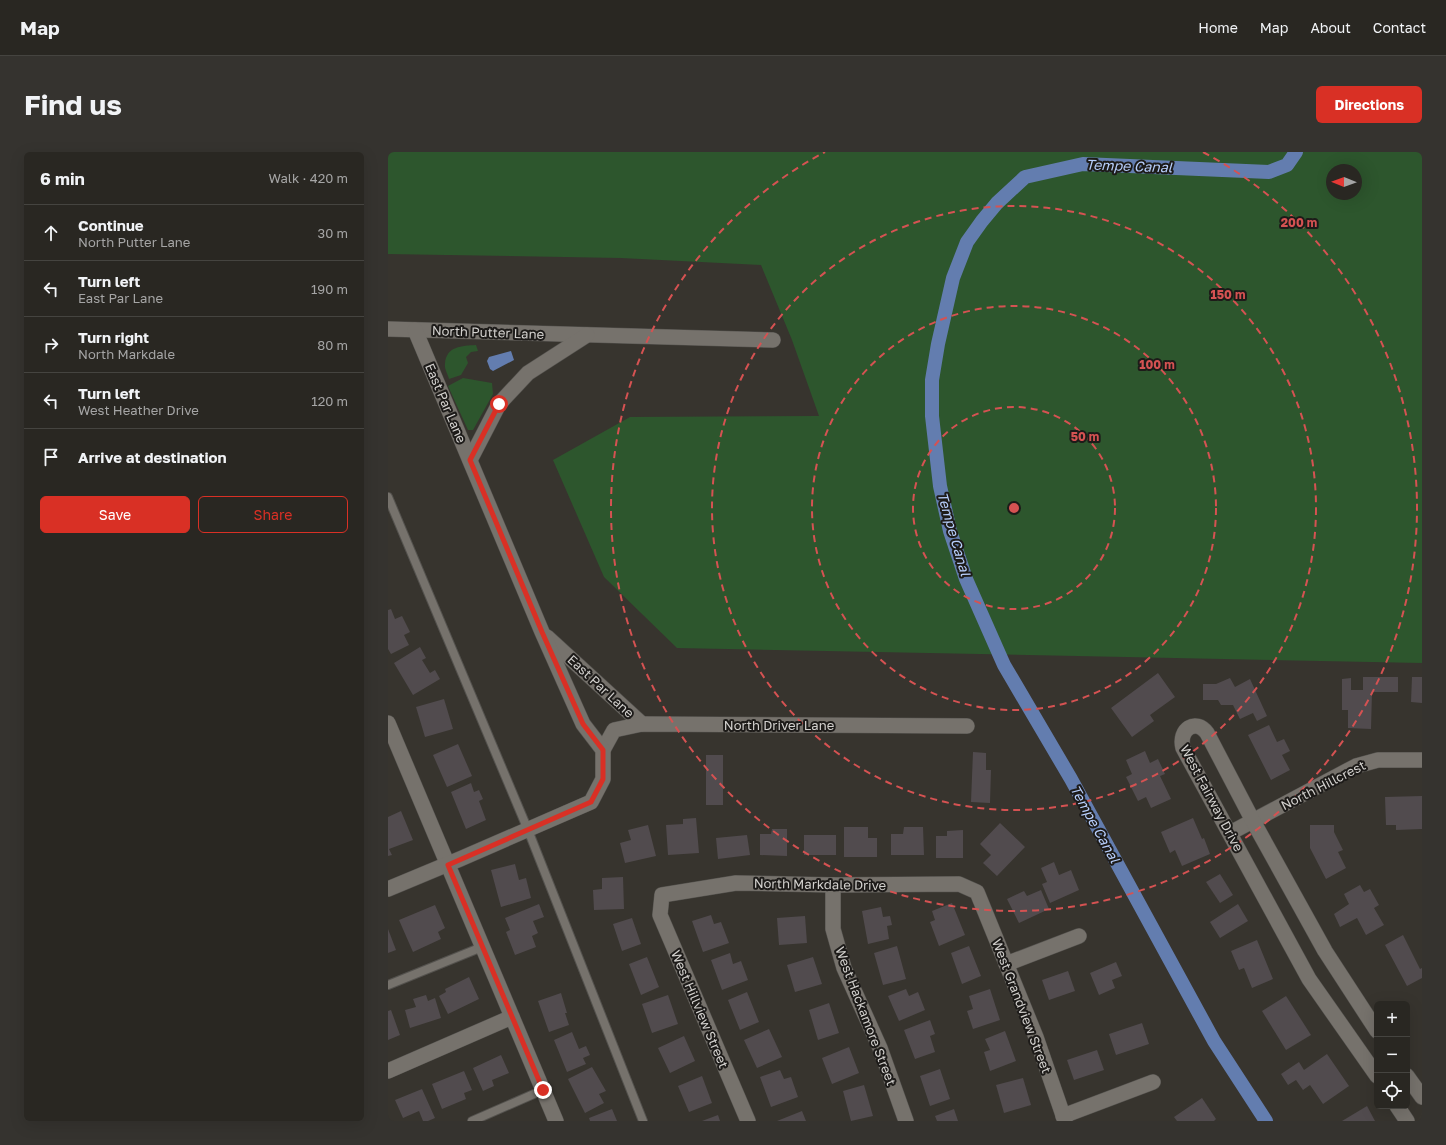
<!DOCTYPE html>
<html lang="en">
<head>
<meta charset="utf-8">
<style>
  body { margin:0; font-family:"Golos Text",sans-serif; background:#35332f; color:#f1f3f6 }
  .controls { position:absolute; right:12px; bottom:12px; display:grid; overflow:hidden; border-radius:6px; box-shadow:0 4px 16px #0002 }
  .controls button { width:36px; height:36px; display:grid; place-items:center; padding:0; border:0; border-bottom:1px solid #454440; background:#292722; color:#f1f3f6; font:20px sans-serif }
  .compass { position:absolute; left:938px; top:12px; width:36px; height:36px; border-radius:50%; background:#292722; box-shadow:0 4px 16px #0002; rotate:271deg }
  .stop { position:absolute; width:12px; height:12px; margin:-9px; border:3px solid #d93025; border-radius:50%; background:#fff }
  .stop.end { background:#d93025; border-color:#fff; box-shadow:0 1px 4px #0008 }
  .list { margin:0; padding:0; list-style:none }
  h2 { display:flex; justify-content:space-between; align-items:center; height:52px; margin:0; padding:0 16px; font-size:17px }
  h2 small { font-size:13px; font-weight:400; color:#a5a5a5 }
  .list li { display:grid; grid-template-columns:26px 1fr auto; gap:12px; align-items:center; box-sizing:border-box; height:56px; padding:0 16px; border-top:1px solid #454440 }
  .list b { display:block; font-size:15px; white-space:nowrap }
  .list p { margin:0; font-size:13px; white-space:nowrap; color:#a5a5a5 }
  .list em { font-size:13px; font-style:normal; color:#a5a5a5 }
  .actions { display:flex; gap:8px; padding:12px 16px }
  .actions a { flex:1; padding:9px 0; border:1px solid #d93025; border-radius:6px; text-align:center; font-size:14px; color:#d93025 }
  .actions .main { background:#d93025; color:#fff }
  .icon { flex:none; width:22px; height:22px; fill:none; stroke:currentColor; stroke-width:2; stroke-linecap:round; stroke-linejoin:round }
  .map { position:relative; flex:none; width:1034px; height:969px; overflow:hidden; border-radius:6px }
  header { display:flex; align-items:center; gap:24px; box-sizing:border-box; height:56px; padding:0 20px; background:#292722; border-bottom:1px solid #454440 }
  header strong { font-size:19px }
  nav { display:flex; gap:22px; margin-inline-start:auto; font-size:14px }
  .intro { display:flex; align-items:center; justify-content:space-between; box-sizing:border-box; height:96px; padding:0 24px }
  h1 { margin:0; font-size:28px }
  .button { padding:10px 18px; border-radius:6px; background:#d93025; color:#fff; font-size:14px; font-weight:700 }
  main { display:flex; gap:24px; padding:0 24px }
  aside { flex:1; background:#292722; border-radius:6px; box-shadow:0 4px 16px #0002 }
  .map>svg:first-child { display:block }
  .green { fill:#2d562d; fill-rule:evenodd }
  .water { fill:#637daf }
  .lines { fill:none; stroke-linecap:round; stroke-linejoin:round }
  .canal { stroke:#637daf; stroke-width:14 }
  .building { fill:#514b4e }
  .lane-casing { stroke:#54524e; stroke-width:10 }
  .street-casing { stroke:#54524e; stroke-width:16 }
  .lane { stroke:#76726c; stroke-width:8 }
  .street { stroke:#76726c; stroke-width:15 }
  .route { stroke:#d93025; stroke-width:5 }
  .ring { fill:none; stroke:#d55252; stroke-width:2; stroke-dasharray:7 5 }
  .labels { text-anchor:middle; stroke-width:4; stroke-linejoin:round; paint-order:stroke }
  .street-label { font-size:13px; fill:#d3d1ce; stroke:#1d1b19 }
  .water-label { font-size:14px; font-style:italic; fill:#b7cefb; stroke:#1d1b19 }
  .centre { fill:#d55252; stroke:#1d1b19; stroke-width:2 }
  .ring-label { font-size:12px; text-anchor:middle; font-weight:bold; fill:#d55252; stroke:#1d1b19; stroke-width:4; stroke-linejoin:round; paint-order:stroke }
</style>
</head>
<body>
<header>
<strong>Map</strong>
<nav><a>Home</a><a>Map</a><a>About</a><a>Contact</a></nav>
</header>
<div class="intro"><h1>Find us</h1><a class="button">Directions</a></div>
<main>
<aside>
<h2>6 min<small>Walk · 420 m</small></h2>
<ul class="list">
<li><svg class="icon" aria-label="ahead" viewBox="0 0 24 24"><path d="M12 20V5M6 11l6-6 6 6"/></svg><div><b>Continue</b><p>North Putter Lane</p></div><em>30 m</em></li>
<li><svg class="icon" aria-label="left" viewBox="0 0 24 24"><path d="M17 20v-9H6M10 6l-5 5 5 5"/></svg><div><b>Turn left</b><p>East Par Lane</p></div><em>190 m</em></li>
<li><svg class="icon" aria-label="right" viewBox="0 0 24 24"><path d="M7 20v-9h11M14 6l5 5-5 5"/></svg><div><b>Turn right</b><p>North Markdale</p></div><em>80 m</em></li>
<li><svg class="icon" aria-label="left" viewBox="0 0 24 24"><path d="M17 20v-9H6M10 6l-5 5 5 5"/></svg><div><b>Turn left</b><p>West Heather Drive</p></div><em>120 m</em></li>
<li><svg class="icon" aria-label="arrive" viewBox="0 0 24 24"><path d="M6 21V4h12l-3 4 3 4H6"/></svg><div><b>Arrive at destination</b></div></li>
</ul>
<div class="actions"><a class="main">Save</a><a>Share</a></div>
</aside>
<div class="map">
<svg width="1034" height="969" viewBox="0 0 1034 969">
  <rect width="100%" height="100%" fill="#37342e"/>
  <!-- green -->
  <g class="green">
    <path d="M 0,0 L 1034,0 L 1034,511 L 289,496 L 216,425 L 165,308 L 242,265 L 431,264 L 404,188 L 373,113 L 233,106 L 0,102 ZM 944,18 L 968,18 L 968,42 L 944,42 Z"/>
    <path d="M 88,193 L 90,199 L 83,200 L 78,205 L 80,211 L 73,223 L 61,227 C 60,223 56,216 57,212 C 58,194 74,194 88,193 Z"/>
    <path d="M 75,226 L 104,231 L 105,242 L 85,278 L 80,278 L 60,234 Z"/>
  </g>
  <!-- water -->
  <path class="water" d="M 123,199 L 126,208 L 105,219 L 102,217 L 99,209 L 101,205 Z"/>
  <g class="lines">
    <!-- canal -->
    <path class="canal" d="M 878,969 L 826,889 L 683,627 L 616,513 L 578,427 L 562,379 L 552,334 L 544,264 L 544,228 L 550,192 L 565,126 L 579,90 L 594,69 L 609,51 L 637,25 L 695,12 L 881,20 L 899,13 L 908,0"/>
  </g>
  <!-- building -->
  <g class="building">
    <path d="M 3,457 L 7,467 L 14,464 L 22,480 L 16,483 L 21,493 L 3,502 L 0,497 L 0,458 Z"/>
    <path d="M 32,495 L 38,506 L 34,508 L 42,521 L 47,518 L 52,527 L 25,543 L 6,511 Z"/>
    <path d="M 770,521 L 787,545 L 762,563 L 766,569 L 744,585 L 723,556 Z"/>
    <path d="M 975,525 L 1010,525 L 1010,540 L 984,540 L 983,577 L 960,576 L 960,558 L 954,558 L 954,527 L 963,526 L 963,538 L 975,538 Z"/>
    <path d="M 1024,525 L 1034,525 L 1034,551 L 1023,550 Z"/>
    <path d="M 842,526 L 847,535 L 862,527 L 879,564 L 869,569 L 865,561 L 852,567 L 845,553 L 833,553 L 830,548 L 815,548 L 815,532 L 828,532 Z"/>
    <path d="M 56,547 L 65,577 L 37,585 L 28,555 Z"/>
    <path d="M 881,573 L 889,590 L 896,587 L 902,599 L 894,603 L 902,618 L 883,628 L 860,583 Z"/>
    <path d="M 70,592 L 84,624 L 59,635 L 45,603 Z"/>
    <path d="M 757,599 L 762,611 L 770,607 L 777,622 L 772,624 L 783,647 L 763,656 L 758,645 L 750,649 L 738,625 L 744,622 L 738,608 Z"/>
    <path d="M 585,600 L 598,601 L 598,618 L 603,618 L 602,651 L 583,650 Z"/>
    <rect x="318" y="603" width="17" height="50"/>
    <path d="M 83,631 L 86,640 L 91,638 L 95,647 L 91,649 L 98,668 L 78,677 L 63,640 Z"/>
    <path d="M 1034,644 L 1034,677 L 1008,678 L 1008,673 L 998,673 L 997,645 Z"/>
    <path d="M 13,659 L 25,688 L 1,697 L 4,703 L 0,704 L 0,665 Z"/>
    <path d="M 308,666 L 311,701 L 280,703 L 278,673 L 295,672 L 295,667 Z"/>
    <path d="M 805,666 L 814,687 L 816,686 L 822,702 L 794,714 L 787,698 L 782,701 L 773,680 Z"/>
    <path d="M 612,671 L 637,695 L 609,724 L 595,711 L 603,703 L 592,692 Z"/>
    <path d="M 260,673 L 268,704 L 237,711 L 232,691 L 243,688 L 240,678 Z"/>
    <path d="M 922,673 L 946,673 L 946,680 L 955,698 L 950,700 L 958,716 L 938,727 L 922,696 Z"/>
    <path d="M 456,675 L 480,675 L 480,686 L 489,686 L 489,705 L 456,705 Z"/>
    <path d="M 516,675 L 535,675 L 536,703 L 503,703 L 503,682 L 515,682 Z"/>
    <path d="M 384,677 L 399,677 L 399,704 L 372,703 L 372,682 L 383,682 Z"/>
    <path d="M 575,678 L 575,706 L 548,706 L 548,684 L 559,684 L 559,679 Z"/>
    <path d="M 359,683 L 362,703 L 330,707 L 328,686 Z"/>
    <rect x="416" y="683" width="32" height="20"/>
    <path d="M 666,710 L 671,723 L 683,718 L 691,738 L 662,751 L 654,732 L 659,730 L 653,716 Z"/>
    <path d="M 127,712 L 131,728 L 138,726 L 143,746 L 113,755 L 103,718 Z"/>
    <path d="M 832,722 L 845,743 L 832,751 L 818,730 Z"/>
    <path d="M 235,725 L 236,757 L 206,758 L 205,738 L 214,737 L 214,726 Z"/>
    <path d="M 972,733 L 976,740 L 982,737 L 991,753 L 986,756 L 996,773 L 978,783 L 969,766 L 952,775 L 946,762 L 961,752 L 956,742 Z"/>
    <path d="M 653,738 L 661,757 L 631,771 L 619,747 L 636,739 L 639,744 Z"/>
    <path d="M 564,751 L 577,783 L 551,794 L 542,770 L 547,768 L 544,759 Z"/>
    <path d="M 151,752 L 156,765 L 145,769 L 150,781 L 144,784 L 148,795 L 127,803 L 118,780 L 122,778 L 117,766 Z"/>
    <path d="M 850,752 L 860,769 L 832,786 L 822,770 Z"/>
    <path d="M 47,753 L 57,776 L 50,780 L 53,787 L 25,800 L 11,768 Z"/>
    <path d="M 493,755 L 495,765 L 502,764 L 504,773 L 499,774 L 501,787 L 480,792 L 474,759 Z"/>
    <path d="M 323,763 L 326,772 L 333,770 L 341,791 L 315,800 L 304,769 Z"/>
    <path d="M 417,764 L 419,791 L 391,793 L 389,766 Z"/>
    <path d="M 244,766 L 253,792 L 234,799 L 225,772 Z"/>
    <path d="M 0,777 L 8,798 L 0,801 Z"/>
    <path d="M 1015,783 L 1032,817 L 1034,816 L 1034,826 L 1019,834 L 997,793 Z"/>
    <path d="M 869,788 L 885,827 L 864,836 L 856,816 L 851,818 L 843,799 Z"/>
    <path d="M 509,794 L 518,827 L 495,833 L 486,801 Z"/>
    <path d="M 581,794 L 593,824 L 574,832 L 563,801 Z"/>
    <path d="M 342,801 L 345,812 L 353,809 L 360,828 L 334,838 L 323,808 Z"/>
    <path d="M 259,805 L 271,835 L 253,843 L 241,812 Z"/>
    <path d="M 425,805 L 434,832 L 407,840 L 399,813 Z"/>
    <path d="M 728,810 L 734,824 L 724,828 L 727,836 L 711,843 L 702,821 Z"/>
    <path d="M 680,819 L 687,839 L 661,848 L 654,828 Z"/>
    <path d="M 81,825 L 91,847 L 60,862 L 51,844 L 58,840 L 57,837 Z"/>
    <path d="M 518,837 L 521,844 L 530,840 L 537,858 L 511,869 L 500,844 Z"/>
    <path d="M 602,837 L 612,868 L 585,877 L 579,859 L 585,857 L 581,844 Z"/>
    <path d="M 359,840 L 371,870 L 352,878 L 340,848 Z"/>
    <path d="M 173,841 L 179,861 L 177,861 L 181,873 L 161,880 L 150,849 Z"/>
    <path d="M 38,843 L 40,849 L 47,846 L 53,866 L 22,876 L 17,858 L 28,855 L 25,847 Z"/>
    <path d="M 280,843 L 290,872 L 264,881 L 254,852 Z"/>
    <path d="M 898,844 L 923,883 L 898,898 L 874,859 Z"/>
    <path d="M 441,851 L 451,881 L 430,888 L 421,858 Z"/>
    <path d="M 3,858 L 12,883 L 0,888 L 0,859 Z"/>
    <path d="M 542,868 L 547,882 L 542,884 L 547,900 L 527,907 L 516,878 Z"/>
    <path d="M 754,871 L 761,892 L 728,903 L 721,882 Z"/>
    <path d="M 381,877 L 394,905 L 369,916 L 356,888 Z"/>
    <path d="M 617,879 L 628,909 L 602,919 L 596,900 L 602,898 L 597,887 Z"/>
    <path d="M 184,880 L 191,897 L 198,894 L 202,903 L 195,906 L 198,912 L 179,920 L 166,888 Z"/>
    <path d="M 296,884 L 307,909 L 282,921 L 270,896 Z"/>
    <path d="M 461,895 L 471,921 L 444,932 L 434,906 Z"/>
    <path d="M 709,898 L 716,918 L 686,928 L 679,908 Z"/>
    <path d="M 939,902 L 961,934 L 935,952 L 922,933 L 915,938 L 908,928 L 900,933 L 893,922 L 911,910 L 916,918 Z"/>
    <path d="M 113,903 L 121,921 L 104,928 L 106,934 L 95,939 L 85,916 Z"/>
    <path d="M 204,915 L 218,939 L 211,942 L 216,951 L 197,961 L 180,927 Z"/>
    <path d="M 552,917 L 562,947 L 542,954 L 532,924 Z"/>
    <path d="M 392,918 L 396,927 L 403,925 L 410,945 L 383,955 L 372,925 Z"/>
    <path d="M 76,919 L 84,938 L 76,941 L 78,947 L 54,957 L 44,932 Z"/>
    <path d="M 314,924 L 324,951 L 301,960 L 290,934 Z"/>
    <path d="M 635,926 L 643,953 L 616,961 L 608,933 Z"/>
    <path d="M 476,933 L 485,964 L 463,969 L 455,939 Z"/>
    <path d="M 34,937 L 47,966 L 40,969 L 35,969 L 31,959 L 15,966 L 7,948 Z"/>
    <path d="M 814,946 L 828,967 L 826,969 L 789,969 L 786,965 Z"/>
    <path d="M 979,954 L 987,969 L 954,969 Z"/>
    <path d="M 224,957 L 229,969 L 202,969 L 201,966 Z"/>
    <path d="M 566,957 L 570,969 L 549,969 L 547,964 Z"/>
    <path d="M 414,959 L 418,969 L 389,969 Z"/>
    <path d="M 330,963 L 332,969 L 314,969 Z"/>
  </g>
  <g class="lines">
    <defs>
      <g id="lane">
        <path d="M 0,345 L 140,678 L 255,969"/>
        <path d="M 0,833 L 94,795"/>
        <path d="M 84,969 L 155,938"/>
      </g>
      <g id="street">
        <path d="M 0,177 L 385,188"/>
        <path d="M 82,308 L 111,252 L 140,221 L 199,183"/>
        <path d="M 159,485 L 254,572"/>
        <path d="M 0,571 L 168,969"/>
        <path d="M 215,598 L 226,578 L 254,572 L 579,574"/>
        <path d="M 842,681 L 968,614 L 990,608 L 1034,608"/>
        <path d="M 445,733 L 445,777 L 456,816 L 492,896 L 518,969"/>
        <path d="M 0,737 L 72,707 L 203,650 L 215,627 L 215,598 L 195,572 L 154,480 L 27,178"/>
        <path d="M 618,812 L 691,784"/>
        <path d="M 989,879 L 937,799 L 865,669 L 819,581 C 808,566 790,577 795,596 L 921,827 L 989,924"/>
        <path d="M 0,919 L 124,865"/>
        <path d="M 1019,924 L 1034,945"/>
        <path d="M 1009,954 L 1019,969"/>
        <path d="M 675,964 L 765,930"/>
        <path d="M 360,969 L 272,763 L 274,743 L 348,731 L 445,733 L 571,732 L 589,740 L 648,885 L 677,969"/>
      </g>
    </defs>
    <!-- lane casing -->
    <use href="#lane" class="lane-casing"/>
    <!-- street casing -->
    <use href="#street" class="street-casing"/>
    <!-- lane -->
    <use href="#lane" class="lane"/>
    <!-- street -->
    <use href="#street" class="street"/>
  </g>
  <g class="lines">
    <!-- route -->
    <path class="route" d="M 111,252 L 82,308 L 154,480 L 195,572 L 215,598 L 215,627 L 203,650 L 60,713 L 155,938"/>
  </g>
  <!-- distance rings -->
  <g class="ring">
    <circle cx="626" cy="356" r="101"/>
    <circle cx="626" cy="356" r="202"/>
    <circle cx="626" cy="356" r="302"/>
    <path d="M815 0A403 403 0 1 1 437 0"/>
  </g>
  <g class="labels">
    <!-- street labels -->
    <g class="street-label">
      <text transform="translate(100 180) rotate(2)" y="5">North Putter Lane</text>
      <text transform="translate(58 251) rotate(67)" y="5">East Par Lane</text>
      <text transform="translate(213 534) rotate(43)" y="5">East Par Lane</text>
      <text x="391" y="578">North Driver Lane</text>
      <text transform="translate(935 633) rotate(-27)" y="5">North Hillcrest</text>
      <text transform="translate(824 646) rotate(62)" y="5">West Fairway Drive</text>
      <text transform="translate(432 732) rotate(1)" y="5">North Markdale Drive</text>
      <text transform="translate(634 854) rotate(69)" y="5">West Grandview Street</text>
      <text transform="translate(312 857) rotate(67)" y="5">West Hillview Street</text>
      <text transform="translate(478 864) rotate(69)" y="5">West Hackamore Street</text>
    </g>
    <!-- water labels -->
    <g class="water-label">
      <text transform="translate(741 14) rotate(2)" y="5">Tempe Canal</text>
      <text transform="translate(566 382) rotate(74)" y="5">Tempe Canal</text>
      <text transform="translate(707 672) rotate(61)" y="5">Tempe Canal</text>
    </g>
  </g>
  <circle cx="626" cy="356" r="6" class="centre"/>
  <g class="ring-label">
    <text x="911" y="75">200 m</text>
    <text x="840" y="147">150 m</text>
    <text x="769" y="217">100 m</text>
    <text x="697" y="289">50 m</text>
  </g>
</svg>
<div class="controls">
<button>+</button>
<button>−</button>
<button><svg class="icon" aria-label="locate" viewBox="0 0 24 24"><circle cx="12" cy="12" r="6"/><path d="M12 2v4M12 18v4M2 12h4M18 12h4"/></svg></button>
</div>
<svg class="compass" viewBox="-18 -18 36 36"><path d="M0-13l5 13h-10z" fill="#e53935"/><path d="M0 13l5-13h-10z" fill="#a5a5a5"/></svg>
<div class="stop" style="left:111px;top:252px"></div>
<div class="stop end" style="left:155px;top:938px"></div>
</div>
</main>
</body>
</html>
